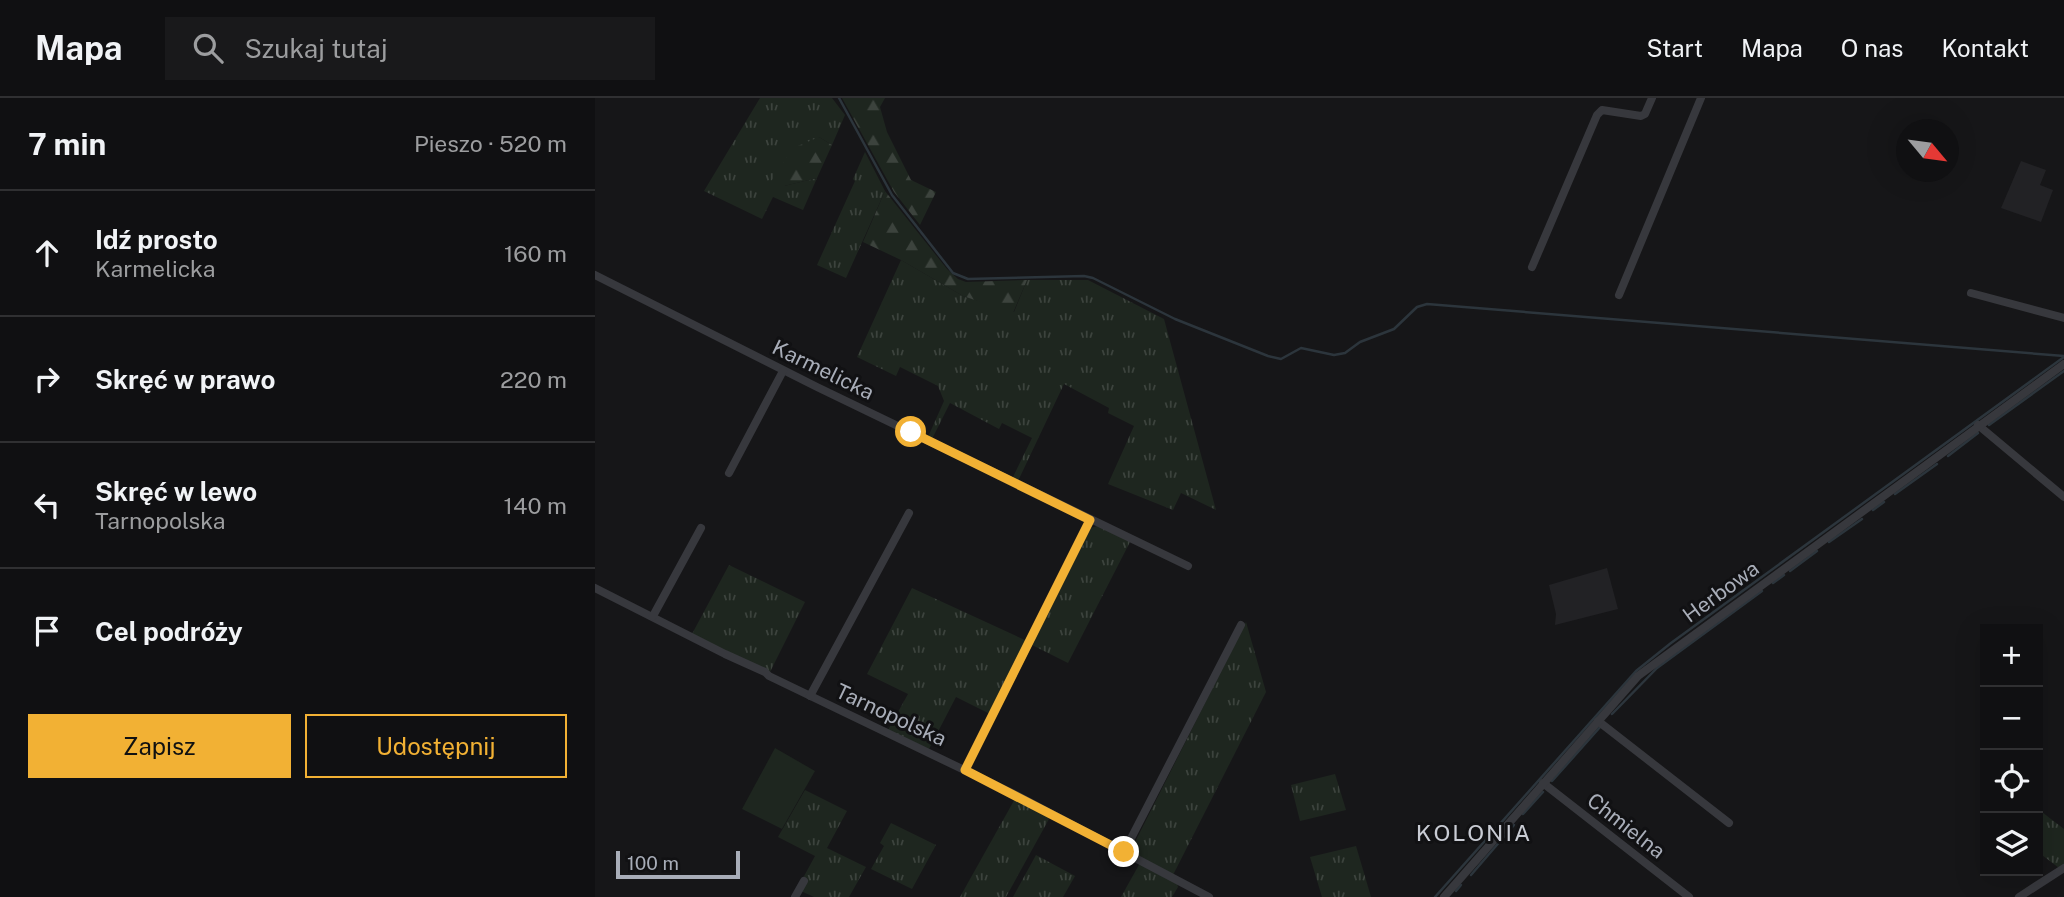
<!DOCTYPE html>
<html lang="pl">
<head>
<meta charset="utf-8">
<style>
  body { margin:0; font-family:"Public Sans",sans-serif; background:#19191b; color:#f1f3f6 }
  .controls { position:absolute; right:21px; bottom:21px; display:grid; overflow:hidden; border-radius:0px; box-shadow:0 7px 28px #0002 }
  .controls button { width:63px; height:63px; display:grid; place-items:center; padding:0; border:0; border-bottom:2px solid #303032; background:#101012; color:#f1f3f6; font:35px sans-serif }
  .compass { position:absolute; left:1301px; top:21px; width:63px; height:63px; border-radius:50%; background:#101012; box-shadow:0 7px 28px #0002; rotate:119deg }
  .scale { position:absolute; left:21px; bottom:18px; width:124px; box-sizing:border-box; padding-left:7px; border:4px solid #a8adb8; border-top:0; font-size:19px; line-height:24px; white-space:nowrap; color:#a8adb8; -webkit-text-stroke:5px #111113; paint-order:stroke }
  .stop { position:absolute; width:21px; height:21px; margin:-16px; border:5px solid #f2b134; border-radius:50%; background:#fff }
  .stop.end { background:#f2b134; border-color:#fff; box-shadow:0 2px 7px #0008 }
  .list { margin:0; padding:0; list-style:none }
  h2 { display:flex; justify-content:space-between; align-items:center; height:91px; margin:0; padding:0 28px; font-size:30px }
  h2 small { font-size:23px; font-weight:400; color:#9c9d9f }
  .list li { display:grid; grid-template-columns:46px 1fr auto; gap:21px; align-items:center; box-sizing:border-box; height:126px; padding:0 28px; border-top:2px solid #303032 }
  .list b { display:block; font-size:26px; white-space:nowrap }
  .list p { margin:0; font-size:23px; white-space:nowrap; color:#9c9d9f }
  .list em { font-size:23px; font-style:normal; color:#9c9d9f }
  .actions { display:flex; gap:14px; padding:21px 28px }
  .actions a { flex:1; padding:16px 0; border:2px solid #f2b134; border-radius:0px; text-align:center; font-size:24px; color:#f2b134 }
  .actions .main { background:#f2b134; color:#111 }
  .icon { flex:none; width:38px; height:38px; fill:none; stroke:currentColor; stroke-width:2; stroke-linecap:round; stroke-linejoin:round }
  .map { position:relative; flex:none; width:1469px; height:799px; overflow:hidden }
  header { display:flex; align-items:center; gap:42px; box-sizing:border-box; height:98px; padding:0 35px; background:#101012; border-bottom:2px solid #303032 }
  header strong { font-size:33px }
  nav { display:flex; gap:38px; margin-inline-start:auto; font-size:24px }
  .search { width:490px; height:63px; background:#19191b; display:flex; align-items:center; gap:18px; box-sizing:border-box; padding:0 24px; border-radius:0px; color:#9c9d9f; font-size:26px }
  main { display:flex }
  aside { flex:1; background:#101012 }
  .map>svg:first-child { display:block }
  .built { fill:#222225 }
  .grass { fill:url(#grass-tufts) }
  .forest { fill:url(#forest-firs) }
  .green { fill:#1e261f }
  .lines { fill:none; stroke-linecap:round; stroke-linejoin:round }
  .stream { stroke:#2c353c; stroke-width:2.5 }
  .minor { stroke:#37383d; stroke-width:8 }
  .route { stroke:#f2b134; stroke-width:9 }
  .labels { text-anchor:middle; stroke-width:6; stroke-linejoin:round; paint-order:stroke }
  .street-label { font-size:21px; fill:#a8adb8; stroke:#111113 }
  .neighbourhood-label { font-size:23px; letter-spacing:2px; fill:#c9ccd4; stroke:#111113 }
</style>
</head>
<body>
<header>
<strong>Mapa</strong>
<div class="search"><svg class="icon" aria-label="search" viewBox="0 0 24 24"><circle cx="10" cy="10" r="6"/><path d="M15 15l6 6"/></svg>Szukaj tutaj</div>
<nav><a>Start</a><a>Mapa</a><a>O nas</a><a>Kontakt</a></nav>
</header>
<main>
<aside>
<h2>7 min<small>Pieszo · 520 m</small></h2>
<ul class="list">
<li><svg class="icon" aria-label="ahead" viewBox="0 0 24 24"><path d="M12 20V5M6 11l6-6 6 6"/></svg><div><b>Idź prosto</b><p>Karmelicka</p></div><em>160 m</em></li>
<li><svg class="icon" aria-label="right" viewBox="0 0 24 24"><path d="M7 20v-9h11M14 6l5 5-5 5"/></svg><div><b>Skręć w prawo</b></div><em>220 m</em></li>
<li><svg class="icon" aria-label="left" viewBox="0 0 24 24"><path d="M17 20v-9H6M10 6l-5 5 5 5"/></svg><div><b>Skręć w lewo</b><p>Tarnopolska</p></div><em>140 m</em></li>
<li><svg class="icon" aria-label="arrive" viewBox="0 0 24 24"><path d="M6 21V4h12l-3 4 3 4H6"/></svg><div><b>Cel podróży</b></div></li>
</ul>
<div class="actions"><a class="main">Zapisz</a><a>Udostępnij</a></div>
</aside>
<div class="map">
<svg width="1469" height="799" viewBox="0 0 1469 799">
  <defs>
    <pattern id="grass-tufts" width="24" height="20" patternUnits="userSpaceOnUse" patternTransform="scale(1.75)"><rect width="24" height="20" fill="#1e261f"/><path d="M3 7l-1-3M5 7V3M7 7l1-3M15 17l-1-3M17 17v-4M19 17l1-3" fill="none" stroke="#3c433d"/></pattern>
    <pattern id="forest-firs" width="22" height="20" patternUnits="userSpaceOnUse" patternTransform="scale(1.75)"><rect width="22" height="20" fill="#1e261f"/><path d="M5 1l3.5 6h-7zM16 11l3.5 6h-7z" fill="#3c433d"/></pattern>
  </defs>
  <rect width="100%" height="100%" fill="#161618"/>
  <!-- built -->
  <g class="built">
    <path d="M 1426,63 L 1451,72 L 1445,87 L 1458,92 L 1446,124 L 1406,110 Z"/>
    <path d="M 1012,470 L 1023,511 L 960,527 L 961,516 L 954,487 Z"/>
  </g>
  <!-- grass -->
  <g class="grass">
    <path d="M 165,0 L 237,0 L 250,17 L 237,47 L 224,39 L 189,88 L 222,80 L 208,112 L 178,99 L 167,121 L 109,93 Z"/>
    <path d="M 270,54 L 290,93 L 251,180 L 222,167 L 260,83 L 258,81 Z"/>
    <path d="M 306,162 L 368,198 L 419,214 L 432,182 L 493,182 L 569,221 L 621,412 L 586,395 L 578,412 L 513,386 L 539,328 L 513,315 L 514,310 L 469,286 L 423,383 L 417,381 L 437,340 L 407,325 L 404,331 L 355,305 L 337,341 L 333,339 L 349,303 L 343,288 L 305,269 L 301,278 L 262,259 Z"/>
    <path d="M 505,427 L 536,442 L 473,565 L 437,547 L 496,430 Z"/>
    <path d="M 134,467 L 210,504 L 174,576 L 97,536 Z"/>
    <path d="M 317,490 L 432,543 L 395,616 L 361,599 L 334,651 L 293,632 L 313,596 L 272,576 Z"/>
    <path d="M 651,524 L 671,594 L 578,777 L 538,756 L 537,750 Z"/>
    <path d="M 740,676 L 751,712 L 705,723 L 696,687 Z"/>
    <path d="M 210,692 L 252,713 L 232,750 L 271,769 L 254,799 L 219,799 L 206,793 L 208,780 L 220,758 L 183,739 Z"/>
    <path d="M 421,699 L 452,715 L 454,721 L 411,799 L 365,799 Z"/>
    <path d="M 1443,711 L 1469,731 L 1469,767 L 1464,770 L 1443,754 Z"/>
    <path d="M 296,725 L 341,747 L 317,791 L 276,771 L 289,748 L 285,745 Z"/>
    <path d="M 761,748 L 776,799 L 727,799 L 715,759 Z"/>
    <path d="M 441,757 L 480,778 L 468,799 L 418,799 Z"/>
    <path d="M 545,765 L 582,785 L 583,789 L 577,799 L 526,799 Z"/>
  </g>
  <!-- forest -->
  <g class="forest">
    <path d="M 247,0 L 290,0 L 285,9 L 292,34 L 316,82 L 341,94 L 325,127 L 299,94 Z"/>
    <path d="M 224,39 L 237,47 L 222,80 L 189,88 L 175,85 L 198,50 Z"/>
    <path d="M 290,93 L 352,171 L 363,181 L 371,184 L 432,182 L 418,215 L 368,198 L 306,162 L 268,144 Z"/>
  </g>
  <!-- green -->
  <path class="green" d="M 180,650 L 220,673 L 187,731 L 147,711 Z"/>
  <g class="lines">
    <!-- stream -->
    <g class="stream">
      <path d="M 244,0 L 297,97 L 358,175 L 373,181 L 489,178 L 498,180 L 580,221 L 673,258 L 686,261 L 706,250 L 739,257 L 750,255 L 765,244 L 799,231 L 822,209 L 832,206 L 1469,258"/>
      <path d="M 1394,327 L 1469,273"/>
      <path d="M 1353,358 L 1383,335"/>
      <path d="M 1300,396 L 1342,366"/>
      <path d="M 1278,412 L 1289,404"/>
      <path d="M 1234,444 L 1267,421"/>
      <path d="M 1195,473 L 1222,453"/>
      <path d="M 1178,485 L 1189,477"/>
      <path d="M 1017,616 L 1062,570 L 1167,493"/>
      <path d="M 957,683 L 1006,628"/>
      <path d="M 928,716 L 948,694"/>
      <path d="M 876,777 L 919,727"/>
      <path d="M 861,793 L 866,787"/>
      <path d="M 840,799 L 1041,573 L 1076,545 L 1469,259"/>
    </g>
    <!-- minor -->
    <g class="minor">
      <path d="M 937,169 L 1002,17 L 1007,12 L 1046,18 L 1050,16 L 1057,0"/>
      <path d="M 0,177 L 222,289 L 593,468"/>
      <path d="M 1376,195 L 1469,220"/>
      <path d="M 1024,197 L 1106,0"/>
      <path d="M 1383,327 L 1469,399"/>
      <path d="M 134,375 L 188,273"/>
      <path d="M 0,490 L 130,556 L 170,574 L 174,578 L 417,695 L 614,799"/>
      <path d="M 58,518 L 106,430"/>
      <path d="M 215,598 L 314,415"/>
      <path d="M 1003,623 L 1134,725"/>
      <path d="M 370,672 L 495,422"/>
      <path d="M 948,685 L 1094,799"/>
      <path d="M 529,754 L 646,527"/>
      <path d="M 200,799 L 209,783"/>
      <path d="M 849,799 L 1043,578 L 1469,266"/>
      <path d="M 1424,799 L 1469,770"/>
    </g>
  </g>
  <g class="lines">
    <!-- route -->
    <path class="route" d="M 316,334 L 495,422 L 370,672 L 529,754"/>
  </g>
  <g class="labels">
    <!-- street labels -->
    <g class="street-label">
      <text transform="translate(228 272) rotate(26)" y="7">Karmelicka</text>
      <text transform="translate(1126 494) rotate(-36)" y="7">Herbowa</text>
      <text transform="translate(296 617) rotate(25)" y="7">Tarnopolska</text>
      <text transform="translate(1031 728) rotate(38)" y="7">Chmielna</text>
    </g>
    <!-- neighbourhood labels -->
    <g class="neighbourhood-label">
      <text x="879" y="743">KOLONIA</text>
    </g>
  </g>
</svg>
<div class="controls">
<button>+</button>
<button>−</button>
<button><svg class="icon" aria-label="locate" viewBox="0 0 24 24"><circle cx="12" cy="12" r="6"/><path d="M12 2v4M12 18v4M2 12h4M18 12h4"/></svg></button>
<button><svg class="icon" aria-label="layers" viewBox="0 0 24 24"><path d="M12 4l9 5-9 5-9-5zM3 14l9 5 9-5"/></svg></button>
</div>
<svg class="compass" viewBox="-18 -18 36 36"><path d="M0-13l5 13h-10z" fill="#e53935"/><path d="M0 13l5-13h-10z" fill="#9c9d9f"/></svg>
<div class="scale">100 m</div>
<div class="stop" style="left:316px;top:334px"></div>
<div class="stop end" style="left:529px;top:754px"></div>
</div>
</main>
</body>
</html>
